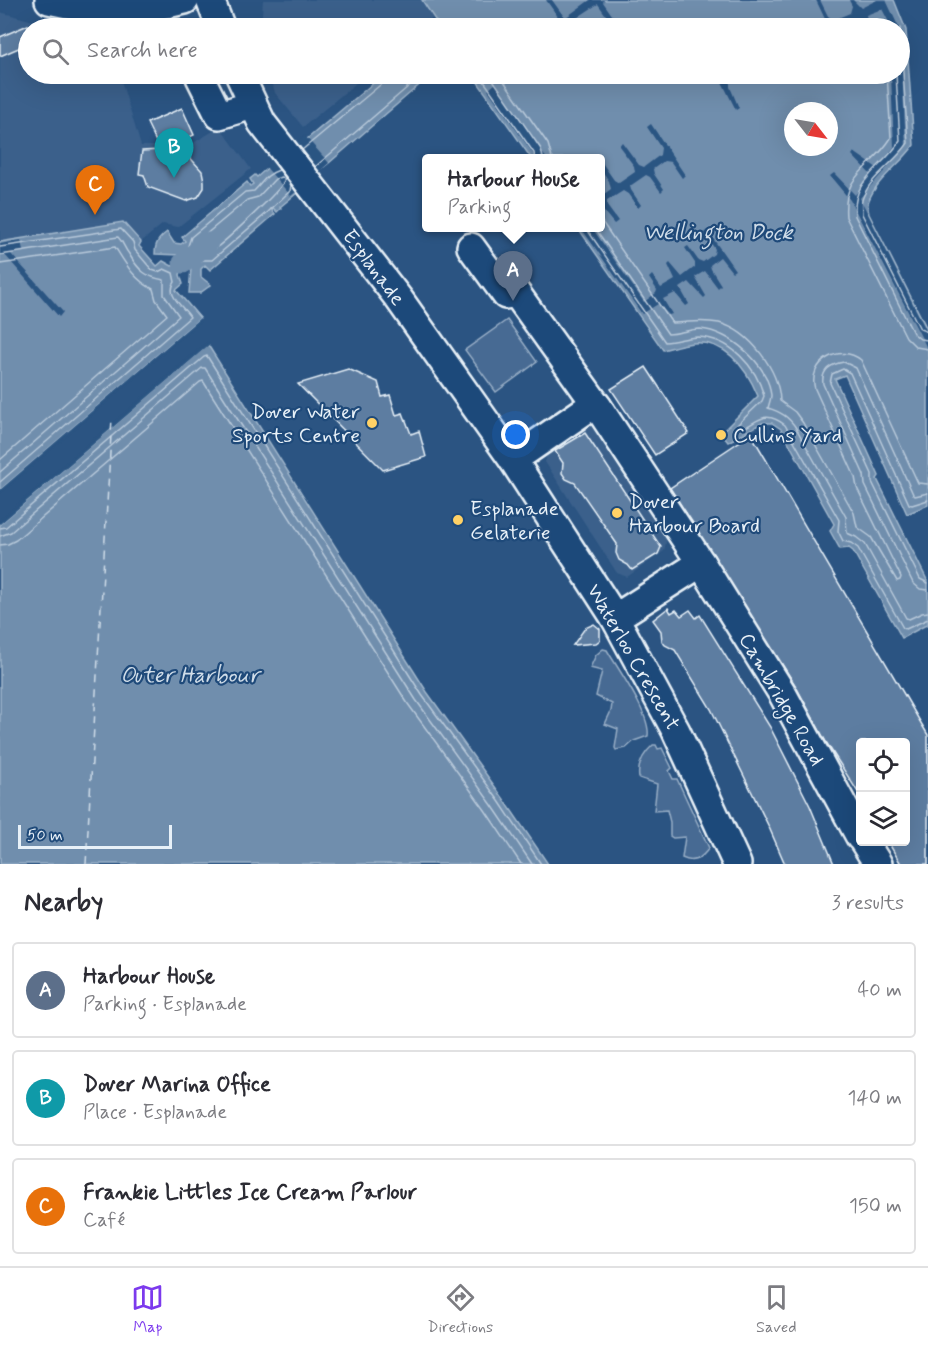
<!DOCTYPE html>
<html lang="en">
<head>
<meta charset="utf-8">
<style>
  body { margin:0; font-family:Mynerve,sans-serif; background:#f2f2f3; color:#2b2b33 }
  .controls { position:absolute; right:18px; bottom:18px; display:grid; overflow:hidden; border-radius:6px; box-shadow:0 6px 24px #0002 }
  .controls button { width:54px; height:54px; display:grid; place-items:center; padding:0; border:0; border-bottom:2px solid #e1e1e2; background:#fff; color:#2b2b33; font:30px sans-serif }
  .compass { position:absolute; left:784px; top:102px; width:54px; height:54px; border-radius:50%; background:#fff; box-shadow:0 6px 24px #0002; rotate:121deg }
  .scale { position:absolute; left:18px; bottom:15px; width:154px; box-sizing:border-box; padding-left:6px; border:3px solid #e8f1f8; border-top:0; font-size:16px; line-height:21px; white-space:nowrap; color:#e8f1f8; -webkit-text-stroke:4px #1f4a7a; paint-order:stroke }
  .you { position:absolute; left:516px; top:435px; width:21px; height:21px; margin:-15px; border:4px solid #fff; border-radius:50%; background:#1a73e8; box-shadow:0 0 0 9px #1a73e833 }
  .badge { display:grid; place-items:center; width:39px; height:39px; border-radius:50%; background:#7c3aed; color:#fff; font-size:20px; font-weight:700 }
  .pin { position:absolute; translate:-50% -50px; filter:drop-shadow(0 2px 3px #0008) }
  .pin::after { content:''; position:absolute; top:32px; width:21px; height:18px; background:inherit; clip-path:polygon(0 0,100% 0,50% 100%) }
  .popup { position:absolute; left:422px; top:154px; width:183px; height:78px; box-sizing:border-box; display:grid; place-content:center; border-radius:6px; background:#fff; filter:drop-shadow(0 2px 4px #0005); font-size:20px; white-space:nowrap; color:#7c7c81 }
  .popup b { font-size:22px; color:#2b2b33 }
  .popup::after { content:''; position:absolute; left:50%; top:100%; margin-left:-12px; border:12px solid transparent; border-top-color:#fff }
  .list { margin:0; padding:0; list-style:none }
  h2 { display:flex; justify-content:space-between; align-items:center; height:78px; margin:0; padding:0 24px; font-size:26px }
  h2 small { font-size:20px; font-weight:400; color:#7c7c81 }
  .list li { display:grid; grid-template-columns:39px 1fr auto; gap:18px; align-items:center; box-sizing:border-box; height:96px; margin:0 12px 12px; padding:0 12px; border:2px solid #e1e1e2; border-radius:6px }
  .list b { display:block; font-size:22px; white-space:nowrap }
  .list p { margin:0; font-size:20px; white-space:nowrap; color:#7c7c81 }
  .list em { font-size:20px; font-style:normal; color:#7c7c81 }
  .icon { flex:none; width:33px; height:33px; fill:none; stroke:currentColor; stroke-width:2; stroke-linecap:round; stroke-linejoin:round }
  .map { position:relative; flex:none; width:928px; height:864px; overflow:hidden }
  .search { position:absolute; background:#fff; box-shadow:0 6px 24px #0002; left:18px; right:18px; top:18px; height:66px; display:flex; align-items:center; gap:15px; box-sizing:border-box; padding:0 21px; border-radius:33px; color:#7c7c81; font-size:22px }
  .sheet { height:402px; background:#fff }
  nav { display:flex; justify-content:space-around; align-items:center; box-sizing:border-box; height:84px; border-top:2px solid #e1e1e2; background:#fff; font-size:16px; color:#7c7c81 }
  nav a { display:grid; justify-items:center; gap:3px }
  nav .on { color:#7c3aed }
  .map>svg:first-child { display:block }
  .built { fill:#3a608b }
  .green { fill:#476b93; stroke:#98aec6; stroke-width:1.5 }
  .water { fill:#708ead; stroke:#a0b6cb; stroke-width:1.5; fill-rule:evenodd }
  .pier { fill:#2b5482 }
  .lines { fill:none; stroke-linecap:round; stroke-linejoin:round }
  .shore { stroke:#b8c9da; stroke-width:1.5 }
  .canal { stroke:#708ead; stroke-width:21 }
  .ferry { stroke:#d0dde9; stroke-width:1.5; stroke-dasharray:8 6; stroke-linecap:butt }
  .building { fill:#5d7da1; stroke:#e8f1f8; stroke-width:1.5 }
  .minor-casing { stroke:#e8f1f8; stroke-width:32 }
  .minor { stroke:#1f4a7a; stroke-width:27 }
  .poi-dot { fill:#ffd166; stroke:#1f4a7a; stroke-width:2 }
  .labels { text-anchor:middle; stroke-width:4.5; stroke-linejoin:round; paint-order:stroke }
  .street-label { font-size:21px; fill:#e8f1f8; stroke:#1f4a7a }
  .poi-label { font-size:21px; fill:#e8f1f8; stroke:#1f4a7a; text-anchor:start }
  .water-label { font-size:22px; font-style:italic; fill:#d0dde9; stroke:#1f4a7a }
</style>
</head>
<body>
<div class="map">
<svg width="928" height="864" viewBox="0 0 928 864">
  <rect width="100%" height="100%" fill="#2b5482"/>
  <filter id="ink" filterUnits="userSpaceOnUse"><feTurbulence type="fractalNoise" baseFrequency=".0167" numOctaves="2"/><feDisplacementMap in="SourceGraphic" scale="12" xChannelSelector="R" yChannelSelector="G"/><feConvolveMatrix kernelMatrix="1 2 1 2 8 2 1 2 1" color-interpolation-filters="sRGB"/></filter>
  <g filter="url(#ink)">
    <!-- built -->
    <g class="built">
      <path d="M 263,0 L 422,0 L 433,18 L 421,28 L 261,28 Z"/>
      <path d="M 0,12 L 37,22 L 105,28 L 28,28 L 28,74 L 119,74 L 141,146 L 188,146 L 220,127 L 251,169 L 178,227 L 163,224 L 141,242 L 123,222 L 0,242 Z"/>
      <path d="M 270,74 L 367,74 L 303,127 L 275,93 Z"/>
      <path d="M 591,426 L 595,427 L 667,538 L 664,551 L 627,577 L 617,573 L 545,462 L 547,455 Z"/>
    </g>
    <!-- green -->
    <g class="green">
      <path d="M 507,320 L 537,362 L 496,392 L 465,350 Z"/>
      <path d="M 603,649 L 607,650 C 618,669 651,715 648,736 L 634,741 L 626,748 L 616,750 L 615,748 L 618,729 L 605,724 L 611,711 L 612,704 L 596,696 L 602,671 L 590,668 L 596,655 Z"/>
      <path d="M 653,745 L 656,745 L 658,749 L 662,748 L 672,768 L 669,771 L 673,779 L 677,779 L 709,848 C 702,858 694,864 682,858 L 685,837 L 673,838 L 670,836 L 670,822 L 667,810 L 654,811 L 657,784 L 639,778 C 637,764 643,754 653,745 Z"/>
    </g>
    <!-- water -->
    <g class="water">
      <path d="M 422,0 L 894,0 L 906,30 L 914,145 C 901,164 877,179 869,200 C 867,204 868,210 869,214 L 928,331 L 928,505 L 907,514 L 845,375 L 835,379 L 879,476 L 877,479 L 928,582 L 928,624 L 902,638 L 853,551 L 849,548 L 840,549 L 830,531 L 834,524 L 781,429 L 772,423 L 762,423 L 728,442 L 721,433 L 758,396 C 746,367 723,336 687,344 C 679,345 671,348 663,350 L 578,228 L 600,228 L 600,158 L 531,158 L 472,74 L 900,74 L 900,28 L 437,28 L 439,26 ZM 793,111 L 829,111 L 829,147 L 793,147 Z"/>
      <path d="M 384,74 L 432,74 L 329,163 L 296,189 L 298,192 L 280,207 L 281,208 L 277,212 L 273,208 L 271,209 L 275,214 L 210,270 L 205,265 L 201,269 L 201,277 L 211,285 L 200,293 L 189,293 L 191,268 L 181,255 L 155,254 C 155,243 159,238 167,232 L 174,243 L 181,244 L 185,241 L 182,237 L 247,182 L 250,186 L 253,184 L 250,179 L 255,175 L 257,177 L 272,164 L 275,166 Z"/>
      <path d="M 123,222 L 141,242 L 139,246 L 157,266 L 163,261 L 172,266 L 183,263 L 180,275 L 183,284 L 176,290 L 200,318 L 0,490 L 0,242 Z"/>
      <path d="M 208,345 L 427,692 L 503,798 L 548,864 L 0,864 L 0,524 Z"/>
    </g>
    <!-- pier -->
    <g class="pier">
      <path d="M 546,0 L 552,0 L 565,18 L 590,0 L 604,0 L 603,2 L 621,28 L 615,28 L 598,4 L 569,23 L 573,28 L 566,28 Z"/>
      <path d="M 816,0 L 820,0 L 828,16 L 833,20 L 850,13 L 852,6 L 849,0 L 853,0 L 861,8 L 877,0 L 886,0 L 899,28 L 892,28 L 882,9 L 866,15 L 869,28 L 863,28 L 857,20 L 840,28 L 813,28 L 823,24 L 825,19 Z"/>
      <path d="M 900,29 L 906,147 L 860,198 L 928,334 L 928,350 L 850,200 L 830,176 L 834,173 L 855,195 L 871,175 L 852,155 L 854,152 L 877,168 L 894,147 L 891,75 L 900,74 Z"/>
      <path d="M 718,74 L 740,74 L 730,78 L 730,87 L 739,108 L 736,110 Z"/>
      <path d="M 496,83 L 546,158 L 536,158 L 488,90 Z"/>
      <path d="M 651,124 L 685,175 L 682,178 L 671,162 L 664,161 L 653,169 L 654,174 L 664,189 L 661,192 L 650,177 L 646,175 L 630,186 L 631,190 L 641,205 L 638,208 L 628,194 L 623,191 L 607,201 L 607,206 L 618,221 L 614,224 L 600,207 L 600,197 L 611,189 L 609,181 L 600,168 L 600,160 L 614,180 L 619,183 L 635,172 L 634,166 L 619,146 L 622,142 L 639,165 L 644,167 L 660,155 L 661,148 L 647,127 Z"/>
      <path d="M 305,136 L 329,163 L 291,196 L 265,166 L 271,161 L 275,162 Z"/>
      <path d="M 581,228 L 592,228 L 644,302 L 656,293 L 657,290 L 649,278 L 652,275 L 661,288 L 675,280 L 668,265 L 670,263 L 682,277 L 695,267 L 695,263 L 685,248 L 688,246 L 698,260 L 703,262 L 714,254 L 715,249 L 704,233 L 707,230 L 735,270 L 732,272 L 720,257 L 710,265 L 711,269 L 721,285 L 718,288 L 705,271 L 695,277 L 706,296 L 704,298 L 689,282 L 680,288 L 689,304 L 686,306 L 675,293 L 663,299 L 672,314 L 669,315 L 658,304 L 642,314 Z"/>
      <path d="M 21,240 L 23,251 L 11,254 L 63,312 L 59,317 L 5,255 L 0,256 L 0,244 Z"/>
      <path d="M 200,318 L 201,320 L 0,493 L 0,490 Z"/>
      <path d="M 208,342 L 210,344 L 0,524 L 0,520 Z"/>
    </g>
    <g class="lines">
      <!-- shore -->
      <g class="shore">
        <path d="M 900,29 L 908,143 C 896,162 869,177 862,200 C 861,204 862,210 862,214 L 920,329 L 928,332"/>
        <path d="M 479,74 L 534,153 L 535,158"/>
        <path d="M 489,74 L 541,149 L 543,158"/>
        <path d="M 499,74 L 548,144 L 552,158"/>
        <path d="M 887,74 L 891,138 C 872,169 842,173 846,217 L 906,337 L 916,347 L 928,349"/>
        <path d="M 896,74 L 900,141 C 882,169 852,178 855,216 L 913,333 L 920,339 L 928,340"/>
        <path d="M 302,150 L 385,81 L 387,74"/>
        <path d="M 315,167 L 423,74"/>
        <path d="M 279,170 C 265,175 264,181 254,191 L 245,192 L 191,237 L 186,252 L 196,263 L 203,260 L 212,260 L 268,212 L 290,191 L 291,185"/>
        <path d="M 282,177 L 285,180 C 282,189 219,248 210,252 C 206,253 199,252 196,252 L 199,240 L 247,200 L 258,197 L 275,179 Z"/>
        <path d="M 600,219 L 672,323 C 689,323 699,319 719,323 C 750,331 779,370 780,401 L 795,412 L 803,423 L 854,513 L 857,527 L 871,537 L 897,581 L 900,580 L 901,577 L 857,488 L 855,477 L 815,389 C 807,362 840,343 861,360 L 918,483 L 928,484"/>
        <path d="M 586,228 L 665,342 C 676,342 686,337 698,337 C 730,338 756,366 764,396 L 762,401 L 738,424 L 738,428 L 742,429 C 760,420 765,410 785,425 L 839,520 L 838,531 L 843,541 L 851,543 L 858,548 L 903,628 L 906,629 L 928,619"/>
        <path d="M 595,228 L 668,334 C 679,334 689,329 700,329 C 730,331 768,364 771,395 C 771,399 769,404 768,408 C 781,412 789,417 796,428 L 846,517 L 847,533 L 856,537 L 865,544 L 906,618 L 909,619 L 922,613 L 928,612"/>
        <path d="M 0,247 L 121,229 L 133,242 L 135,250 L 152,270 L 158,272 L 164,269 L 173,273 L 175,282 C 165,295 183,306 190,317 L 0,482"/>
        <path d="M 0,255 L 118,237 C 124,243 124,248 129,254 C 139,271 146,277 164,280 L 164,295 L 179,316 L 0,472"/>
        <path d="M 0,264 L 115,247 C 125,263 134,280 153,289 L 156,300 L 167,315 L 0,460"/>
        <path d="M 928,493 L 915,496 L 913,494 L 856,368 L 844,362 C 831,364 821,370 823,384 L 864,475 L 865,485 L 913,583 L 920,589 L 928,590"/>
        <path d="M 928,500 L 912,505 L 909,504 L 850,373 L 843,369 L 832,374 L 830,383 L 872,474 L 872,482 L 920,579 L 928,583"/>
        <path d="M 0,528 L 6,527 L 204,357 L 207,356 L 422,695 L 499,801 L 541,864"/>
        <path d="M 0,536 L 11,532 L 202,368 L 205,368 L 416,700 L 492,805 L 532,864"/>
        <path d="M 0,545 L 8,544 L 16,540 L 200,382 L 203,381 L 408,704 L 485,810 L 521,864"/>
      </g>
      <!-- canal -->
      <path class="canal" d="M 183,263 L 208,243"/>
      <!-- ferry -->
      <path class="ferry" d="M 86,864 L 112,418"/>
    </g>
    <!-- building -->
    <g class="building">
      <path d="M 28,25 L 28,44 L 0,56 L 0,37 Z"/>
      <path d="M 182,108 L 194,135 L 177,143 L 202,171 L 204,181 L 204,188 L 198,197 L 186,201 L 148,187 L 144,175 L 139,174 L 142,151 L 160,150 L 147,123 Z"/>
      <path d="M 646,367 L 689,433 L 655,455 L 611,389 Z"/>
      <path d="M 348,369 L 378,382 L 382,397 L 390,395 L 396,415 L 403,413 L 411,434 L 419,431 L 426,457 L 383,470 L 298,384 Z"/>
      <path d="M 585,433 L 661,547 L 658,554 L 632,570 L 628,565 L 619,560 L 616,553 L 617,544 L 575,483 L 566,479 L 562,473 L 563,463 L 555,451 Z"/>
      <path d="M 751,434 L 928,735 L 928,864 L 901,864 L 888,842 L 906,842 L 906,742 L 861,742 L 861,797 L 826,742 L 795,685 L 670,488 Z"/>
      <path d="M 668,608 L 671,613 L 676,610 L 681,616 L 690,610 L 696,618 L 700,615 L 770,727 L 810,806 L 834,864 L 785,864 L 768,825 L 711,709 L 675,650 L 665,645 L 662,641 L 661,631 L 653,620 Z"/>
      <path d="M 594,624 L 600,629 L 600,640 L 596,643 L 573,645 L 585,628 Z"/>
    </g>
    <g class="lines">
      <defs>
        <g id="minor">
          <path d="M 49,0 C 95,11 139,12 185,0"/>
          <path d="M 210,0 L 221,28"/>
          <path d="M 204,74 L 200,77 L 219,115 L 253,105"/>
          <path d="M 239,74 L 262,123 L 399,299 L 513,460 L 615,618 L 676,731 L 737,864"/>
          <path d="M 471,247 L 506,295 L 514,290 L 598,407"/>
          <path d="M 513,460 L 587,409 L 598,407 L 701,563 L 782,693 L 860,837"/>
          <path d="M 615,618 L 701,563"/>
          <path d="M 864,842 L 878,864"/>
        </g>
      </defs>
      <!-- minor casing -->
      <use href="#minor" class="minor-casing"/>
      <!-- minor -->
      <use href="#minor" class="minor"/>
    </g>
  </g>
  <!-- markers -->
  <g class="poi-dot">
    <circle cx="372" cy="423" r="6"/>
    <circle cx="721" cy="435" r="6"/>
    <circle cx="617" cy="513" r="6"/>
    <circle cx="458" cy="520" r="6"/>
  </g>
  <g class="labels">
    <!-- street labels -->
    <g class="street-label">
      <text transform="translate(374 267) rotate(53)" y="7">Esplanade</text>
      <text transform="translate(634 657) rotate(60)" y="7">Waterloo Crescent</text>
      <text transform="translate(782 699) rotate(60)" y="7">Cambridge Road</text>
    </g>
    <!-- poi labels -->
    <g class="poi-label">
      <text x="360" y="418" text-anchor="end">Dover Water<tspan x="360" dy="24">Sports Centre</tspan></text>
      <text x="733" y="442">Cullins Yard</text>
      <text x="629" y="508">Dover<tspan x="629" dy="24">Harbour Board</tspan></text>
      <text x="470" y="515">Esplanade<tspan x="470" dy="24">Gelaterie</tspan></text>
    </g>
    <!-- water labels -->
    <g class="water-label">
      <text x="718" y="239">Wellington Dock</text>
      <text x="190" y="682">Outer Harbour</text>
    </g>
  </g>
</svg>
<div class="controls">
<button><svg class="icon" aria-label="locate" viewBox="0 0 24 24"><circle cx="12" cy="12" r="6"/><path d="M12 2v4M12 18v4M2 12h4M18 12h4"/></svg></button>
<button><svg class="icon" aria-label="layers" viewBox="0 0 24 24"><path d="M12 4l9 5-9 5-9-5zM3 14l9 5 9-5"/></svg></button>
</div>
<svg class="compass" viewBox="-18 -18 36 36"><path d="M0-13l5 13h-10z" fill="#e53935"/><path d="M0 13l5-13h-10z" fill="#7c7c81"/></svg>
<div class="scale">50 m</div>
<div class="you"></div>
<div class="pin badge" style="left:513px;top:301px;background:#5c6f8a">A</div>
<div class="popup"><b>Harbour House</b>Parking</div>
<div class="pin badge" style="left:174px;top:178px;background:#0f9aa8">B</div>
<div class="pin badge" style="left:95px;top:215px;background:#e8710a">C</div>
<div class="search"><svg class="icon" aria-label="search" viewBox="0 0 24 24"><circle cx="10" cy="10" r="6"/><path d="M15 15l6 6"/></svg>Search here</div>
</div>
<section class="sheet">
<h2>Nearby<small>3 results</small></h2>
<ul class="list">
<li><span class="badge" style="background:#5c6f8a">A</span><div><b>Harbour House</b><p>Parking · Esplanade</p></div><em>40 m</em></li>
<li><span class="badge" style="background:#0f9aa8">B</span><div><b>Dover Marina Office</b><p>Place · Esplanade</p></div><em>140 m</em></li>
<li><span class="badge" style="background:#e8710a">C</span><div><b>Frankie Littles Ice Cream Parlour</b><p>Café</p></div><em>150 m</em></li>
</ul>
</section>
<nav>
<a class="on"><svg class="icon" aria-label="map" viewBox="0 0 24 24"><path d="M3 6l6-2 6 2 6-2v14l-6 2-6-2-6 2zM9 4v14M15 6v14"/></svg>Map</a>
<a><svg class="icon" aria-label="directions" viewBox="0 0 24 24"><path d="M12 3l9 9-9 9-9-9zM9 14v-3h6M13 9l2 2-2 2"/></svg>Directions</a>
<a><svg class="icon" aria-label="saved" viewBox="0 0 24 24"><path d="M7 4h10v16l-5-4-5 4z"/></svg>Saved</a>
</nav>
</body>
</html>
